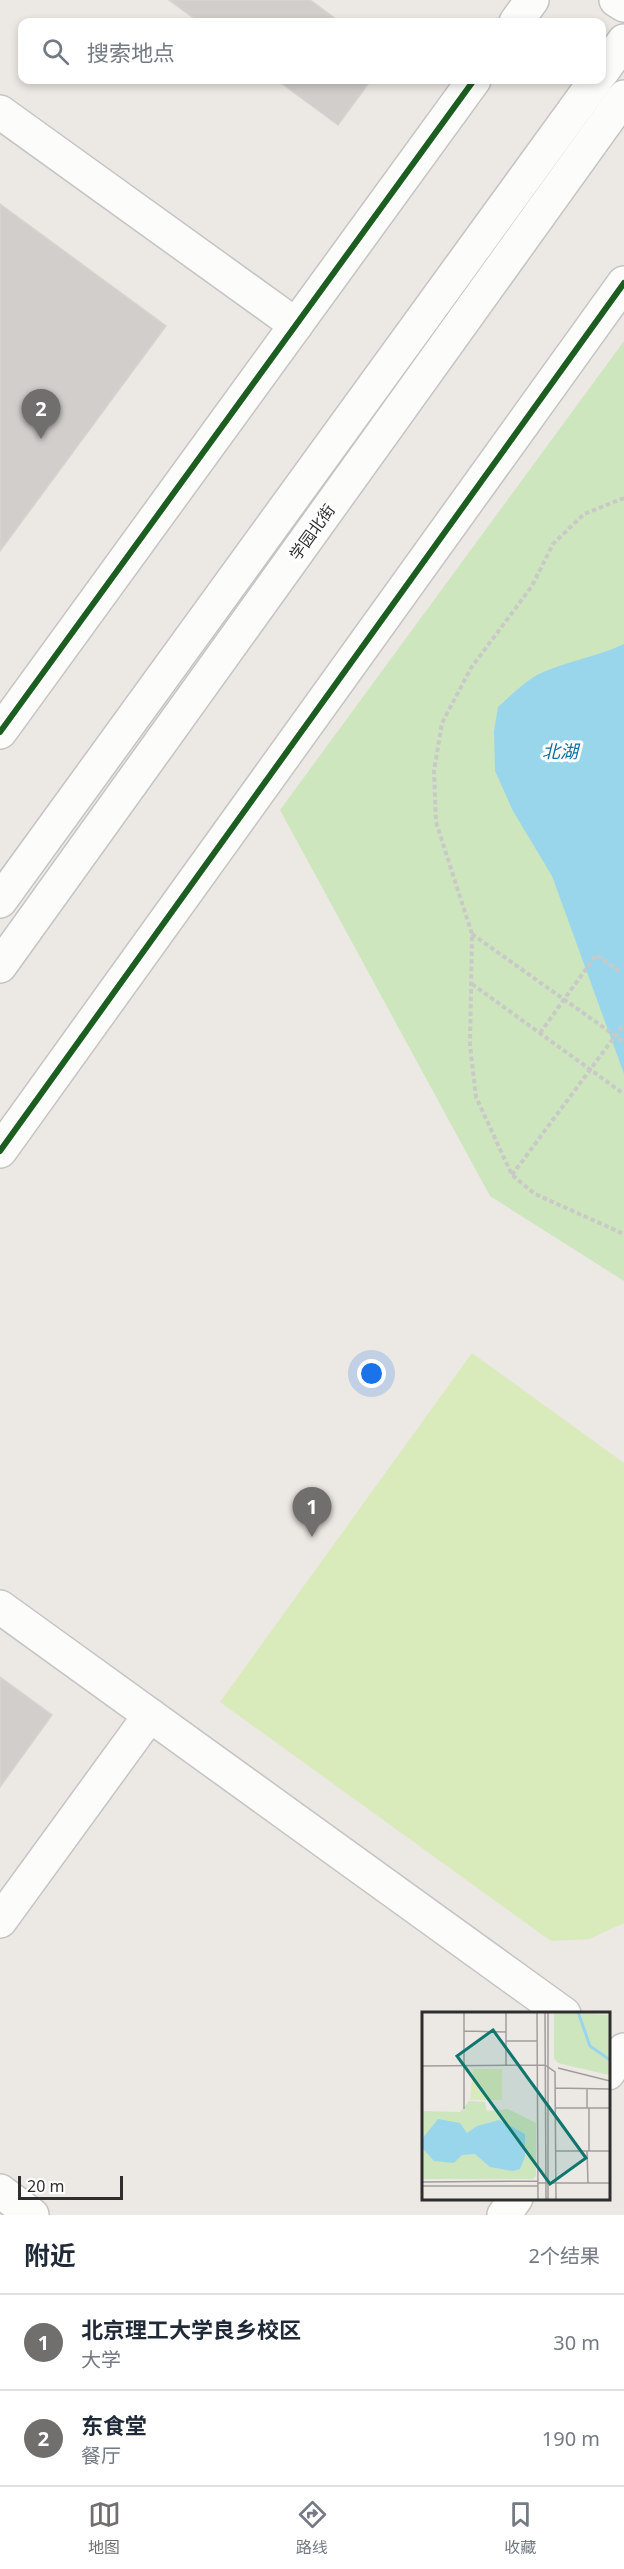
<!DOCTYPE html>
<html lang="zh">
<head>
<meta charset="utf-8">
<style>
  body { margin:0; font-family:"Noto Sans","Noto Sans SC",sans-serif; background:#f6f6f7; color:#1f2937 }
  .scale { position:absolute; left:18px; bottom:15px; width:105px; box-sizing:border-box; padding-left:6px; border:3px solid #2e2e2e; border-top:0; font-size:16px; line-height:21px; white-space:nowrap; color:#2e2e2e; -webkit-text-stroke:4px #fff; paint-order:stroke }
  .you { position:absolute; left:372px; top:1374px; width:21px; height:21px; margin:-15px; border:4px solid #fff; border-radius:50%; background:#1a73e8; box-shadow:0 0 0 9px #1a73e833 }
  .badge { display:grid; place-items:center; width:39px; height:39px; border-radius:50%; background:#706f6e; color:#fff; font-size:20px; font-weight:700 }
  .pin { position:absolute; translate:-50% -50px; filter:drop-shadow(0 2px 3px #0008) }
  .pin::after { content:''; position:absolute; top:32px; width:21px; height:18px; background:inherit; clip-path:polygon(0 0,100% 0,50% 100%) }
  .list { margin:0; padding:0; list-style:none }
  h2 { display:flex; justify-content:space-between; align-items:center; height:78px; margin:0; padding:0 24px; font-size:26px }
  h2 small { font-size:20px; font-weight:400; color:#747a83 }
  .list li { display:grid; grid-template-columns:39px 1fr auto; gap:18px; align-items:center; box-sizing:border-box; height:96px; padding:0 24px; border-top:2px solid #e0e1e3 }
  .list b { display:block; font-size:22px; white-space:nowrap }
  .list p { margin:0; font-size:20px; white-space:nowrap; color:#747a83 }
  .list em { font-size:20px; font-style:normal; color:#747a83 }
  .icon { flex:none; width:33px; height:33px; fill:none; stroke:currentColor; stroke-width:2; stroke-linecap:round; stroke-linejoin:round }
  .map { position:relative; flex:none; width:624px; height:2215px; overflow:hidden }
  .search { position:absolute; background:#fff; box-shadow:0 3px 9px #0003; left:18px; right:18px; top:18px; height:66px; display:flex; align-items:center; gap:15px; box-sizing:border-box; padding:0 21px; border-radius:12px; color:#747a83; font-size:22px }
  .sheet { height:270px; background:#fff }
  nav { display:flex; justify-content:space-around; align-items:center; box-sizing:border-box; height:84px; border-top:2px solid #e0e1e3; background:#fff; font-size:16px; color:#747a83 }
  nav a { display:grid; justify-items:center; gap:3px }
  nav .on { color:#706f6e }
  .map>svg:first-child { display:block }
  .green { fill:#cee6be }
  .pitch { fill:#d9eabb }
  .water { fill:#99d6ec }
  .building { fill:#d1cecb; stroke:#d7d4d0; stroke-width:1.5 }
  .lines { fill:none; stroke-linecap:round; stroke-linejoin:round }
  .minor-casing { stroke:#c5c4c5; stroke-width:36 }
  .path { stroke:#c9c9c8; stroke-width:4; stroke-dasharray:4.5 3; stroke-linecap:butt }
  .minor { stroke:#fcfcfb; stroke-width:33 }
  .cycleway-casing { stroke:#fff; stroke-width:10 }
  .cycleway { stroke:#1b5e20; stroke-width:6 }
  .labels { text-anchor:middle; stroke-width:6; stroke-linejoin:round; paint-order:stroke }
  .street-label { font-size:16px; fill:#2e2e2e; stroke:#fff }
  .water-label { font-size:18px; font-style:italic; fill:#0d6fa3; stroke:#fff }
  .inset-river { fill:none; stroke:#99d6ec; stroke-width:3 }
  .inset-road { fill:none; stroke:#a09e9b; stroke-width:1.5 }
  .view { fill:#0f766e; fill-opacity:0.15; stroke:#0f766e; stroke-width:3 }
  .inset-edge { fill:none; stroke:#2e2e2e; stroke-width:3 }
</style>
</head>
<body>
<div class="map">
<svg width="624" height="2215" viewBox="0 0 624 2215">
  <rect width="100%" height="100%" fill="#ece8e4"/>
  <!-- green -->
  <path class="green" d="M 624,341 L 624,1281 L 490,1196 L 280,810 Z"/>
  <!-- pitch -->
  <path class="pitch" d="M 472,1353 L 624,1463 L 624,1923 L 589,1939 L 551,1941 L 220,1702 Z"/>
  <!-- water -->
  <path class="water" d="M 624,644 L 624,1074 L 552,876 L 513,811 L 495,771 L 494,731 L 498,707 C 510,696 524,682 539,674 C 566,661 597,657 624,644 Z"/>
  <!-- building -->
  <g class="building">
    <path d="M 169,0 L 310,0 L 340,22 L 199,22 Z"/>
    <path d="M 277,80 L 371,80 L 338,125 Z"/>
    <path d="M 0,204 L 166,326 L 0,551 Z"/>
    <path d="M 0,1677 L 52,1715 L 0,1787 Z"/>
  </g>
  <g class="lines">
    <defs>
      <g id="minor">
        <path d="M 616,0 L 624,5"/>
        <path d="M 516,22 L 532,0"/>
        <path d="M 602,72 L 624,41"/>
        <path d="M 0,112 L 296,325"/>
        <path d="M 0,732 L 474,80"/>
        <path d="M 0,901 L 596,80"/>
        <path d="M 0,966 L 624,97"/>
        <path d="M 0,1151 L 624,283"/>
        <path d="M 0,1607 L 564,2014"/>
        <path d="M 0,1921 L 150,1715"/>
        <path d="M 608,2073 L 624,2050"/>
        <path d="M 0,2191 L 32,2215"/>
        <path d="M 504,2215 L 516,2198"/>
      </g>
    </defs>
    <!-- minor casing -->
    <use href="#minor" class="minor-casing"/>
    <!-- path -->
    <g class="path">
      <path d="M 624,498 L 584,514 L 553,544 L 532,586 L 471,668 L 442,723 L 434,771 L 436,822 L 472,934 L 470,1045 L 476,1097 L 512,1175 L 535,1194 L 624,1234"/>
      <path d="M 472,934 L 624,1042"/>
      <path d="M 472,984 L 624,1094"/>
      <path d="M 540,1033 L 596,955 L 622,973"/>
      <path d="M 512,1175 L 624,1024"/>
    </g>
    <!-- minor -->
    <use href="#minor" class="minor"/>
    <defs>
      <g id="cycleway">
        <path d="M 0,732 L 474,80"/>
        <path d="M 0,1151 L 624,283"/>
      </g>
    </defs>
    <!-- cycleway casing -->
    <use href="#cycleway" class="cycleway-casing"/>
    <!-- cycleway -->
    <use href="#cycleway" class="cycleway"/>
  </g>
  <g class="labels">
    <!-- street labels -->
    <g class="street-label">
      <text transform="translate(312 532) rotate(-54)" y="6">学园北街</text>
    </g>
    <!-- water labels -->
    <g class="water-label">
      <text x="560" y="758">北湖</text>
    </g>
  </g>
  <!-- overview -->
  <g transform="translate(422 2012)">
    <rect width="188" height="188" fill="#ece8e4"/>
    <path d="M 132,0 L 187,3 L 187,63 L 136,51 L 132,46 ZM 47,89 L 63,90 L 65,99 L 86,97 L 114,111 L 114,164 L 111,167 L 0,167 L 0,99 L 38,100 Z" fill="#cee6be"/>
    <path d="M 51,57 L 80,57 L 80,88 L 48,88 Z" fill="#d9eabb"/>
    <path d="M 16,107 L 38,111 L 45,121 L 55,114 L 77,108 L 103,122 L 103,145 L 98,157 L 91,159 L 68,155 L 53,142 L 40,143 L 32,151 L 12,149 L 0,136 L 0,127 Z" fill="#99d6ec"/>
    <path class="inset-river" d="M 156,0 L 168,34 L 188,48"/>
    <path class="inset-road" d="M 115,0 L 116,187M 123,0 L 124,187M 126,0 L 126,187M 42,19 L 84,20M 84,29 L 115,29M 84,53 L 84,0M 0,54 L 123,53 L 133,60 L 134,187M 136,56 L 188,69M 133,76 L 188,77M 165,77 L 165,96M 133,96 L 188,96M 167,96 L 167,139M 42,97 L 42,0M 133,139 L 188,139M 165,139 L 166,171M 0,170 L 116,169M 116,171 L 188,171M 0,174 L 116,174"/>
    <path class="view" d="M 71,18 L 164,146 L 128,172 L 35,44 Z"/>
    <rect width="188" height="188" class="inset-edge"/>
  </g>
</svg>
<div class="scale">20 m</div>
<div class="you"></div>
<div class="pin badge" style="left:312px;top:1537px">1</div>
<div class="pin badge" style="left:41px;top:439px">2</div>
<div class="search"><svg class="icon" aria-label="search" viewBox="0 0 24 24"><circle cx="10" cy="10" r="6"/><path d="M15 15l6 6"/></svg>搜索地点</div>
</div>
<section class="sheet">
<h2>附近<small>2个结果</small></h2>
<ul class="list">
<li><span class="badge">1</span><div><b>北京理工大学良乡校区</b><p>大学</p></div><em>30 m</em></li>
<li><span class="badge">2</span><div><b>东食堂</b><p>餐厅</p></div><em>190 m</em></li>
</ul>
</section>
<nav>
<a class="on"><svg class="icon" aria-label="map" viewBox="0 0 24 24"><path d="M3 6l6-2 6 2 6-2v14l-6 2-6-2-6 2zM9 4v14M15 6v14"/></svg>地图</a>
<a><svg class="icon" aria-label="directions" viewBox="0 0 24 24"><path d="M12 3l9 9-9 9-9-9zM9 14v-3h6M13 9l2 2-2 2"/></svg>路线</a>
<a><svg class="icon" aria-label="saved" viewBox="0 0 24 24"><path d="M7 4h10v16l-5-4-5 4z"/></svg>收藏</a>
</nav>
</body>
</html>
